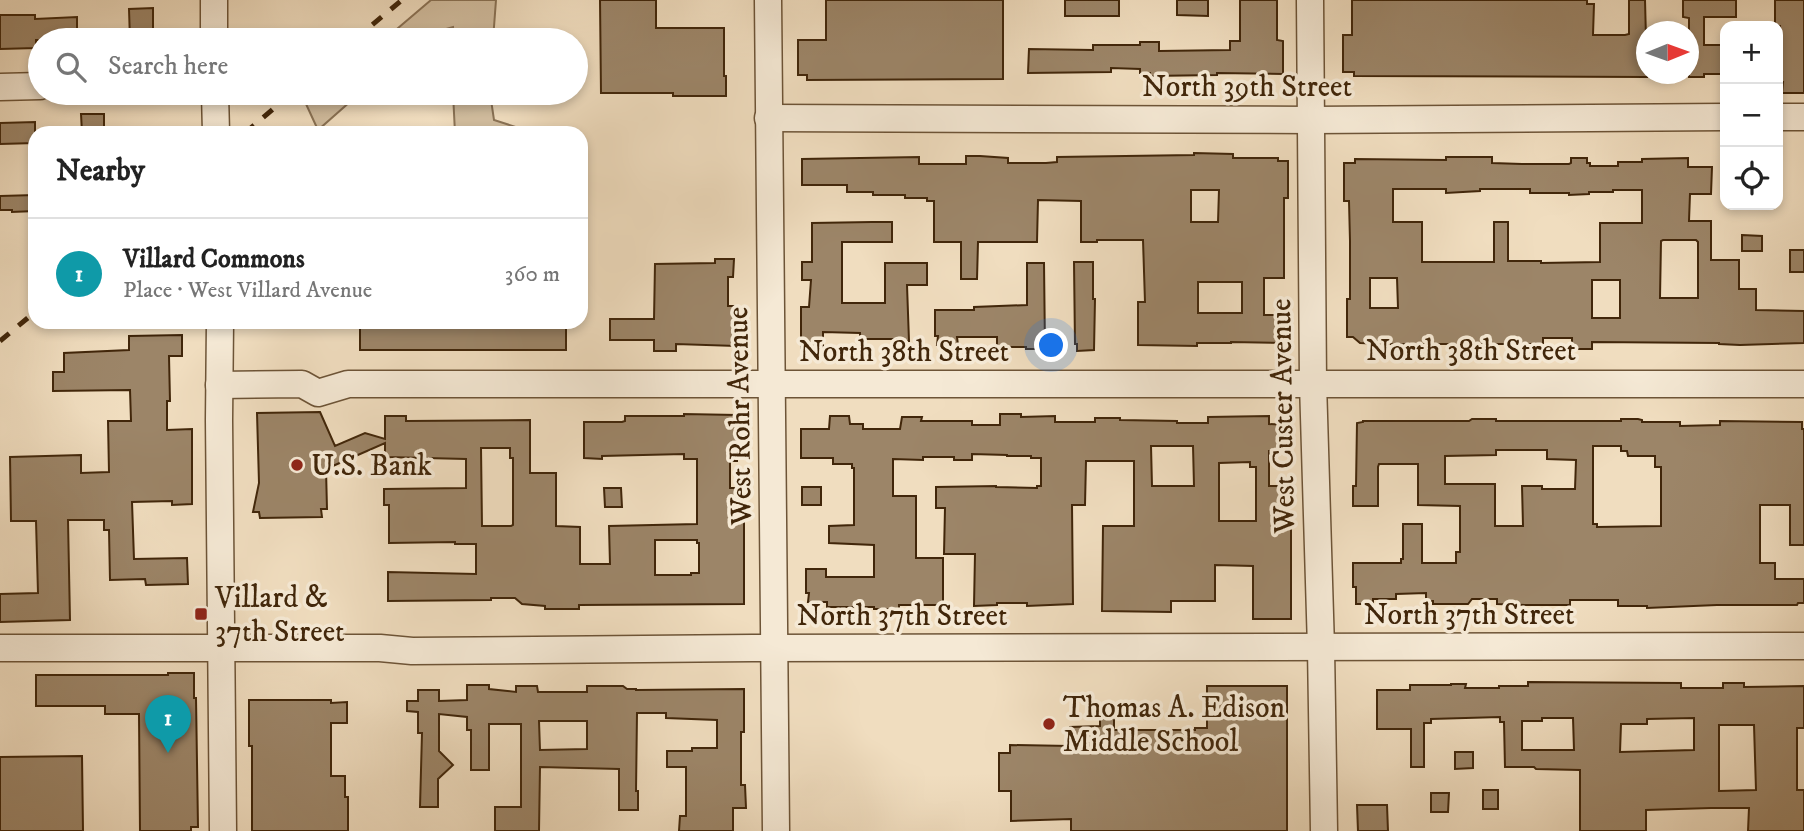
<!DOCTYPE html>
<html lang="en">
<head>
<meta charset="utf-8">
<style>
  body { margin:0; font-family:"IM FELL DW Pica",serif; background:#f6f6f6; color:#222 }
  .controls { position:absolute; right:21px; top:21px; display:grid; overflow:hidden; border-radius:14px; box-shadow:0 4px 10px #0003 }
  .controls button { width:63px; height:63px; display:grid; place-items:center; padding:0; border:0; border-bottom:2px solid #e0e0e0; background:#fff; color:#222; font:35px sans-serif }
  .compass { position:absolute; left:1636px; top:21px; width:63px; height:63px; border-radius:50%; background:#fff; box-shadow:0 4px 10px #0003; rotate:89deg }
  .you { position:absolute; left:1052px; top:346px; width:24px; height:24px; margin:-18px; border:5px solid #fff; border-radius:50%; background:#1a73e8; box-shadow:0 0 0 10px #1a73e833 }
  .badge { display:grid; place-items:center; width:46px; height:46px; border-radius:50%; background:#b45309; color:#fff; font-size:23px; font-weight:700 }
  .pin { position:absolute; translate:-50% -58px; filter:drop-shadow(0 2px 4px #0008) }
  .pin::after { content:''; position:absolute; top:37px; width:24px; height:21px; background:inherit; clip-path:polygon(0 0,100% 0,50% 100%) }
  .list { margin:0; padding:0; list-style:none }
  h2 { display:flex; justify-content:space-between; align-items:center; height:91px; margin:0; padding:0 28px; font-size:30px }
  h2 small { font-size:23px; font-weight:400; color:#767676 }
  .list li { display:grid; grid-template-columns:46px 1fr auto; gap:21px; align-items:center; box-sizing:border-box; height:112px; padding:0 28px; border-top:2px solid #e0e0e0 }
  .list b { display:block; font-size:26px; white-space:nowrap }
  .list p { margin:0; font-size:23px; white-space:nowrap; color:#767676 }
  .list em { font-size:23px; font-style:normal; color:#767676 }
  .icon { flex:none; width:38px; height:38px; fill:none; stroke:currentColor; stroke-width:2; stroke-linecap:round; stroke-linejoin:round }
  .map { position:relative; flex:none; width:1804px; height:831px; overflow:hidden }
  .search { position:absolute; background:#fff; box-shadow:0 4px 10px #0003; left:28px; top:28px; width:560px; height:77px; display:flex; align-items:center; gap:18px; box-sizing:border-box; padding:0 24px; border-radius:38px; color:#767676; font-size:26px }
  .panel { position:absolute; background:#fff; box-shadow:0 4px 10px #0003; left:28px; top:126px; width:560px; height:203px; border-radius:21px }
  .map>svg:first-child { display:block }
  .green { fill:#d2bea0; stroke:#8a7255; stroke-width:2 }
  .building { fill:#9c8568; stroke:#41260a; stroke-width:2; fill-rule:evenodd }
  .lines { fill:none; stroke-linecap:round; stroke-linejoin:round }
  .minor-casing { stroke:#6d5437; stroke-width:29 }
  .minor { stroke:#f5e9d5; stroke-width:26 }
  .rail { stroke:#41260a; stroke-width:5; stroke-dasharray:12 12; stroke-linecap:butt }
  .poi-dot { fill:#8f2418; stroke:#f5e9d5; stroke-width:2.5 }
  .labels { text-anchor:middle; stroke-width:7; stroke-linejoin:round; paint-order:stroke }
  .street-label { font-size:30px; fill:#41260a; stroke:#f5e9d5 }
  .poi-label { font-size:30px; fill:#41260a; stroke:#f5e9d5; text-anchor:start }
</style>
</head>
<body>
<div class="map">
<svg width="1804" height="831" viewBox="0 0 1804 831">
  <rect width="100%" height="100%" fill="#f0ddbf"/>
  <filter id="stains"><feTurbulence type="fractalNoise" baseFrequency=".00286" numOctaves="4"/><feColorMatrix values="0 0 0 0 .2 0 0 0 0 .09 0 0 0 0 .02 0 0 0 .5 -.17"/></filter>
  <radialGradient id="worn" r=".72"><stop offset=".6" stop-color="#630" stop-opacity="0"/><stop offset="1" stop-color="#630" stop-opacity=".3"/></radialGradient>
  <!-- green -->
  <g class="green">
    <path d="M 431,0 L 496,0 L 493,40 L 454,40 L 453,27 L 432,33 L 423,40 L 384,40 Z"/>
    <path d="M 318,93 L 360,93 L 318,130 L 306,104 Z"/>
    <path d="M 453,93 L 490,93 L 494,120 L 525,130 L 526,133 L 455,133 Z"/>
  </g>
  <!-- building -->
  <g class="building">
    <path d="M 600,0 L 656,0 L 656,28 L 724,28 L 724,76 L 726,76 L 726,96 L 673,96 L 673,93 L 601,93 Z"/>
    <path d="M 826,0 L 1003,0 L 1003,79 L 807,80 L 807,75 L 798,75 L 798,40 L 826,40 Z"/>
    <rect x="1065" y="0" width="54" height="16"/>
    <path d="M 1177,0 L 1208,0 L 1208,16 L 1177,15 Z"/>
    <path d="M 1240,0 L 1277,0 L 1277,40 L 1283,41 L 1283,74 L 1217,73 L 1217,75 L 1150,76 L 1150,73 L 1140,73 L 1140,69 L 1111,68 L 1111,72 L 1028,73 L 1029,49 L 1093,50 L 1093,45 L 1140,45 L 1140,42 L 1159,42 L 1159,51 L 1230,50 L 1230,41 L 1240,41 Z"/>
    <path d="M 1352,0 L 1587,0 L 1587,4 L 1594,4 L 1593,35 L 1625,35 L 1629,34 L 1629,0 L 1645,0 L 1647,77 L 1354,76 L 1354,72 L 1343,72 L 1343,35 L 1352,35 Z"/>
    <path d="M 1683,0 L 1736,0 L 1736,17 L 1704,17 L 1704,45 L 1725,45 L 1725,74 L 1704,74 L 1704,77 L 1689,77 L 1689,18 L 1683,17 Z"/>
    <path d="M 1775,0 L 1804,0 L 1804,93 L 1782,93 L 1783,82 L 1779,82 L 1780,26 L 1775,26 Z"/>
    <path d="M 153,8 L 153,40 L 130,40 L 129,9 Z"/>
    <path d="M 0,15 L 35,15 L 35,19 L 77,17 L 77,40 L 36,40 L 36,48 L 0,49 Z"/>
    <path d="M 81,114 L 104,114 L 104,133 L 82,133 Z"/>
    <path d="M 35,122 L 35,143 L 0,144 L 0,123 Z"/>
    <path d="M 1194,153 L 1233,154 L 1233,158 L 1278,158 L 1278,161 L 1288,161 L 1288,198 L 1284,198 L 1284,278 L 1264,278 L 1264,315 L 1288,315 L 1288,343 L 1231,342 L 1231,343 L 1197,343 L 1197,346 L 1138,345 L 1138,302 L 1145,302 L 1143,240 L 1097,240 L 1097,242 L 1081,242 L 1081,201 L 1038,200 L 1037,242 L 978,242 L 977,279 L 961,279 L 961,242 L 934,242 L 934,201 L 927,201 L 927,198 L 905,198 L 905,195 L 873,195 L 873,192 L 847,192 L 847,185 L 802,185 L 802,159 L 919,157 L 919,164 L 966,164 L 966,156 L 980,156 L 1008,158 L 1008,163 L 1046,163 L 1057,162 L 1057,157 L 1194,155 ZM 1191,190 L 1219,190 L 1218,222 L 1191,222 ZM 1198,282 L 1242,282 L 1242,313 L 1198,313 Z"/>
    <path d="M 1446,157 L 1492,157 L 1492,163 L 1522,164 L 1569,164 L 1571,163 L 1571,158 L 1587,158 L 1587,163 L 1590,163 L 1590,166 L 1618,166 L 1618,162 L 1642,162 L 1642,159 L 1688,158 L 1688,167 L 1712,167 L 1711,194 L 1690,194 L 1689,221 L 1711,221 L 1711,260 L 1739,260 L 1739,289 L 1756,289 L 1756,310 L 1804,311 L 1804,343 L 1740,345 L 1719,344 L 1719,343 L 1592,342 L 1592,349 L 1572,349 L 1572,338 L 1543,338 L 1543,344 L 1384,344 L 1360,343 L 1353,337 L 1347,337 L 1347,299 L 1350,299 L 1350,241 L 1349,201 L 1344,201 L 1344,163 L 1355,163 L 1355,159 L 1446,160 ZM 1393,189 L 1446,189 L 1446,193 L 1480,191 L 1480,189 L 1530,189 L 1530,193 L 1569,193 L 1569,195 L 1589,194 L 1589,192 L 1613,192 L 1613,190 L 1642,190 L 1642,223 L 1600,223 L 1600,262 L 1541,263 L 1541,261 L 1508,261 L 1508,222 L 1494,222 L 1494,262 L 1422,262 L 1422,222 L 1393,222 ZM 1663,240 L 1696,240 L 1698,242 L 1698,298 L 1660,298 L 1661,241 ZM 1370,278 L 1397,278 L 1398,308 L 1370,308 ZM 1592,280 L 1620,280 L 1620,318 L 1592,318 Z"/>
    <path d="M 35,195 L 35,211 L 12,212 L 12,210 L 0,210 L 0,196 Z"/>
    <path d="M 872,222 L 892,222 L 892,242 L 842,242 L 842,303 L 885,303 L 885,263 L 927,263 L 927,285 L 907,285 L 909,341 L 896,341 L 896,339 L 860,339 L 860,333 L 823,332 L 823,349 L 801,349 L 801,307 L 809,307 L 811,280 L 802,280 L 802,262 L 812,262 L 812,223 Z"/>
    <path d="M 1742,235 L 1762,236 L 1762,251 L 1742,251 Z"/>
    <rect x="1790" y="250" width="14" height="22"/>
    <path d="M 715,259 L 734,259 L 733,277 L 728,277 L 728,306 L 736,306 L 735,316 L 737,316 L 736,346 L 676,344 L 676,351 L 654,351 L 654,340 L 610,340 L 610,319 L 654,319 L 655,264 L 715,263 Z"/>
    <path d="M 1074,262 L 1093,262 L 1093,299 L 1095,299 L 1094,350 L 1077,351 L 1077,344 L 1075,344 Z"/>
    <path d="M 1027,263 L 1044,263 L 1045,349 L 1026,349 L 1026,347 L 997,347 L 997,337 L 957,337 L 958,345 L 937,345 L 938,336 L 935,336 L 935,310 L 974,310 L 974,307 L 1027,305 Z"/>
    <rect x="360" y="322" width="206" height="28"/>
    <path d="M 182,335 L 182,356 L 169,356 L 170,401 L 167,401 L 167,430 L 192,429 L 192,504 L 172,505 L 172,501 L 132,502 L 134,559 L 187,558 L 188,584 L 146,585 L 145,579 L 110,580 L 109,530 L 104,530 L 104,520 L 68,520 L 70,620 L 0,622 L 0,594 L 38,593 L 36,521 L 11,521 L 10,457 L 81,455 L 81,473 L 109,472 L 108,421 L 131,421 L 130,390 L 53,391 L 53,372 L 64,372 L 64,353 L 129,350 L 129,336 Z"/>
    <path d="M 320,412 L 335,446 L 365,433 L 385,439 L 385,416 L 406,416 L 406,421 L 530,420 L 530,473 L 556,473 L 556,526 L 580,527 L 580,564 L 610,564 L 609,526 L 697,524 L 697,459 L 684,459 L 684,454 L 602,456 L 602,459 L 584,458 L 584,422 L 622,422 L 625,421 L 625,416 L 684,416 L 684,414 L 737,415 L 737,461 L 730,461 L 730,488 L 744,488 L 744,604 L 579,605 L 579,609 L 545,609 L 545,606 L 522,604 L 515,598 L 491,598 L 491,600 L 388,601 L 388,572 L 476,574 L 476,544 L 455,544 L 455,542 L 389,543 L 389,505 L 384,505 L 384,489 L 466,488 L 466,459 L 385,457 L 385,443 L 326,469 L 327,509 L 321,509 L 322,517 L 260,518 L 259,512 L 253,512 L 259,483 L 257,413 ZM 481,448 L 510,448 L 510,458 L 513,458 L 513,525 L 511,526 L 482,526 ZM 655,540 L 697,540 L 697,543 L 699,543 L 699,573 L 691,573 L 691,575 L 655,575 Z"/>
    <path d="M 1000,414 L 1021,414 L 1021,417 L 1055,416 L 1055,422 L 1095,422 L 1095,418 L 1120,418 L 1120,420 L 1177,421 L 1177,423 L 1208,423 L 1208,417 L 1269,416 L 1269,424 L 1288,425 L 1288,451 L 1269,451 L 1269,486 L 1287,486 L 1287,521 L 1291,521 L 1291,619 L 1253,619 L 1253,566 L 1215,565 L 1215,601 L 1171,601 L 1171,612 L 1102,611 L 1103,526 L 1134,526 L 1134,461 L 1086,461 L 1085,505 L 1072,505 L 1073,604 L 1027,606 L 1027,603 L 997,603 L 997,605 L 974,606 L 975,554 L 944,554 L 945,508 L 936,508 L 936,487 L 996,486 L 996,487 L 1037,488 L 1037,486 L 1041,486 L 1041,458 L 1031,458 L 1031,456 L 1007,456 L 1007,455 L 972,454 L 972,460 L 954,460 L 954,457 L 923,457 L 923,460 L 893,459 L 893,496 L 916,496 L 916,558 L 943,558 L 943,605 L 899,605 L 899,609 L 874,609 L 874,607 L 827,607 L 827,602 L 808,602 L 809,593 L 806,593 L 806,569 L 826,569 L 826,577 L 874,577 L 874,545 L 829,543 L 829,526 L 854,525 L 854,468 L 852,468 L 852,464 L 833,464 L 833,458 L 801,458 L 801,429 L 829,429 L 830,416 L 849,416 L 850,424 L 863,424 L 863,429 L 900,429 L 902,417 L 922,417 L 921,421 L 972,421 L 972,425 L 1000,425 ZM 1151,446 L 1193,446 L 1194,486 L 1152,486 ZM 1250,462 L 1250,467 L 1256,467 L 1256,521 L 1219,521 L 1219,463 Z"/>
    <path d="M 1472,419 L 1496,419 L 1496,421 L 1621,421 L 1621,419 L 1638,419 L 1642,420 L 1642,422 L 1680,422 L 1680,426 L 1720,425 L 1720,421 L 1802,422 L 1802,429 L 1804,429 L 1804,545 L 1790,545 L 1790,505 L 1760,505 L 1760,563 L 1775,563 L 1775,579 L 1804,579 L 1804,603 L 1798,603 L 1797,605 L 1717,605 L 1647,608 L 1647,606 L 1618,606 L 1618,600 L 1570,600 L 1570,605 L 1525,605 L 1497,604 L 1497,599 L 1472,599 L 1468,604 L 1433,604 L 1433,601 L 1426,601 L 1426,593 L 1396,594 L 1396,599 L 1373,599 L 1373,604 L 1356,604 L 1356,587 L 1353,587 L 1353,563 L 1401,563 L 1401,559 L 1403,559 L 1403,524 L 1422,524 L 1422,563 L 1456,563 L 1456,552 L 1460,552 L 1460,506 L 1418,505 L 1418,464 L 1379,464 L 1378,467 L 1378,506 L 1353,506 L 1353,486 L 1356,486 L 1357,423 L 1363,422 L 1363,421 L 1469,421 ZM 1593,446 L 1621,446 L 1621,451 L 1627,451 L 1628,456 L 1655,456 L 1655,467 L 1661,467 L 1661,526 L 1597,527 L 1597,524 L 1593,524 ZM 1496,450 L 1547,450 L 1547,459 L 1576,460 L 1575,489 L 1542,489 L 1542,486 L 1522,486 L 1523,526 L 1495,526 L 1495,484 L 1445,484 L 1445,456 L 1496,455 Z"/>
    <rect x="802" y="487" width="19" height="18"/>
    <path d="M 604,488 L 621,488 L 622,507 L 605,507 Z"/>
    <path d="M 168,673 L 194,673 L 194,698 L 196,698 L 198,827 L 191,827 L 191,831 L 140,831 L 139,714 L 105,714 L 105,706 L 36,706 L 36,675 L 168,675 Z"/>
    <path d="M 1528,682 L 1681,683 L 1681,688 L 1723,688 L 1723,683 L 1744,683 L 1744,687 L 1804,686 L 1804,728 L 1797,728 L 1797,790 L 1804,790 L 1804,831 L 1748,831 L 1749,808 L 1711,808 L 1646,810 L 1646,831 L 1580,831 L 1580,770 L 1536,769 L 1534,767 L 1505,767 L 1504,722 L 1500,722 L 1500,717 L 1431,719 L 1431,723 L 1424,723 L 1424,767 L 1411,767 L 1411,729 L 1377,729 L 1377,690 L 1410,690 L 1410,685 L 1451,685 L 1451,684 L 1466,684 L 1465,688 L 1499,688 L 1499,686 L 1528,686 ZM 1542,718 L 1573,718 L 1574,750 L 1522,750 L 1522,721 L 1542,721 ZM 1694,718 L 1694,750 L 1620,752 L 1621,724 L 1647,724 L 1647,719 ZM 1719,725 L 1754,725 L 1756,790 L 1719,791 Z"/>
    <path d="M 467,685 L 489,685 L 489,689 L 516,692 L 516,686 L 537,686 L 538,692 L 587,692 L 587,686 L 623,686 L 627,689 L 636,689 L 636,690 L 744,689 L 744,732 L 741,732 L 741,785 L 745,785 L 746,808 L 733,808 L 733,831 L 679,831 L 680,816 L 686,816 L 686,767 L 667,767 L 667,751 L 692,751 L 692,748 L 717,748 L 717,720 L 666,718 L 666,713 L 637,713 L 636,791 L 638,791 L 638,810 L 619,810 L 619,769 L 540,767 L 539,831 L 495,831 L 495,807 L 521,807 L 521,724 L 489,724 L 489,770 L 471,770 L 471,730 L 467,730 L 467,717 L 439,714 L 439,751 L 453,765 L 438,779 L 438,807 L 420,807 L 422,733 L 418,733 L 418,712 L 407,711 L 407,701 L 418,701 L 418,690 L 439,690 L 439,701 L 467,700 ZM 539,721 L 587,721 L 587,749 L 540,750 Z"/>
    <path d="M 1207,686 L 1287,686 L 1287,831 L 1071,831 L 1071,819 L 1011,821 L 1011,791 L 999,791 L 999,753 L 1010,753 L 1010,745 L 1070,746 L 1070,727 L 1100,726 L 1100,719 L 1114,719 L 1114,730 L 1195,730 L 1195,728 L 1207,728 Z"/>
    <path d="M 249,700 L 331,700 L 331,703 L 347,702 L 347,723 L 331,723 L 331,776 L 345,776 L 345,797 L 348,797 L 348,831 L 252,831 L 252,746 L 249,746 Z"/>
    <path d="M 1455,752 L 1473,752 L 1473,768 L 1455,769 Z"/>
    <path d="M 82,756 L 83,831 L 0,831 L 0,757 Z"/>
    <rect x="1483" y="790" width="15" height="19"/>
    <path d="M 1431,793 L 1449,793 L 1448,812 L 1431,812 Z"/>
    <path d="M 1357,805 L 1387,805 L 1388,831 L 1358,831 Z"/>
  </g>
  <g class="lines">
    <defs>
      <g id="minor">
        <path d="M 214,0 L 214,40"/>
        <path d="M 768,0 L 776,831"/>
        <path d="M 1310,0 L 1313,383 L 1321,648 L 1324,831"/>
        <path d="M 0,87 L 40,86"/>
        <path d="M 215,93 L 216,133"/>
        <path d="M 1778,117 L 1804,117"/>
        <path d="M 768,118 L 1312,120 L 1725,117"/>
        <path d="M 220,322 L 219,420 L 223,831"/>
        <path d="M 219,385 L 302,384 L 318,393 L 348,384 L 1804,384"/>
        <path d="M 0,648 L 380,648 L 412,651 L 752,648 L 1804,646"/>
      </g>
    </defs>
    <!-- minor casing -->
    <use href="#minor" class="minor-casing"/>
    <!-- minor -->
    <use href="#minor" class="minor"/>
    <!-- rail -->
    <g class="rail">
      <path d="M 354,40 L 402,0"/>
      <path d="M 245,133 L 292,93"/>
      <path d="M 0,341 L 35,312"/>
    </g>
  </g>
  <!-- markers -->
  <g class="poi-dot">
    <circle cx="297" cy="465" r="7"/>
    <rect x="194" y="607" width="14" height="14" rx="3.5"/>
    <circle cx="1049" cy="724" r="7"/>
  </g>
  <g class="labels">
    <!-- street labels -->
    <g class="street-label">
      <text x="1247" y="96">North 39th Street</text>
      <text x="1471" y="360">North 38th Street</text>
      <text x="904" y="361">North 38th Street</text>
      <text transform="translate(739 416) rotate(-91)" y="10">West Rohr Avenue</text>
      <text transform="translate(1282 416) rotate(-91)" y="10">West Custer Avenue</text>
      <text x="1469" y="624">North 37th Street</text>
      <text x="902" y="625">North 37th Street</text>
    </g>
    <!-- poi labels -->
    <g class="poi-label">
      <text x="311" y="475">U.S. Bank</text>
      <text x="215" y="607">Villard &amp;<tspan x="215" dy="34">37th Street</tspan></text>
      <text x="1063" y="717">Thomas A. Edison<tspan x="1063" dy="34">Middle School</tspan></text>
    </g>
  </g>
  <rect width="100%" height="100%" filter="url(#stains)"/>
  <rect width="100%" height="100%" fill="url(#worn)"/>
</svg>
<div class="controls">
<button>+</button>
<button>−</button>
<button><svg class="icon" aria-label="locate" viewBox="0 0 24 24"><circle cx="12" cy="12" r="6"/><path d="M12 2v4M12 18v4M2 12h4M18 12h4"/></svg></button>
</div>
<svg class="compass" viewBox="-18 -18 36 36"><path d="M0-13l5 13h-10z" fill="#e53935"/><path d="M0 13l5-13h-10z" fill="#767676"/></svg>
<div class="you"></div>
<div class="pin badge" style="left:168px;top:753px;background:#0f9aa8">1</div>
<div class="search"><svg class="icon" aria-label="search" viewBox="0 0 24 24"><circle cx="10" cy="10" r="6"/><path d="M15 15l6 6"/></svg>Search here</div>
<section class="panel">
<h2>Nearby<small></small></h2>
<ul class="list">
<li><span class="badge" style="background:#0f9aa8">1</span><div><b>Villard Commons</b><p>Place · West Villard Avenue</p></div><em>360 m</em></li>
</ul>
</section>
</div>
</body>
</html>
